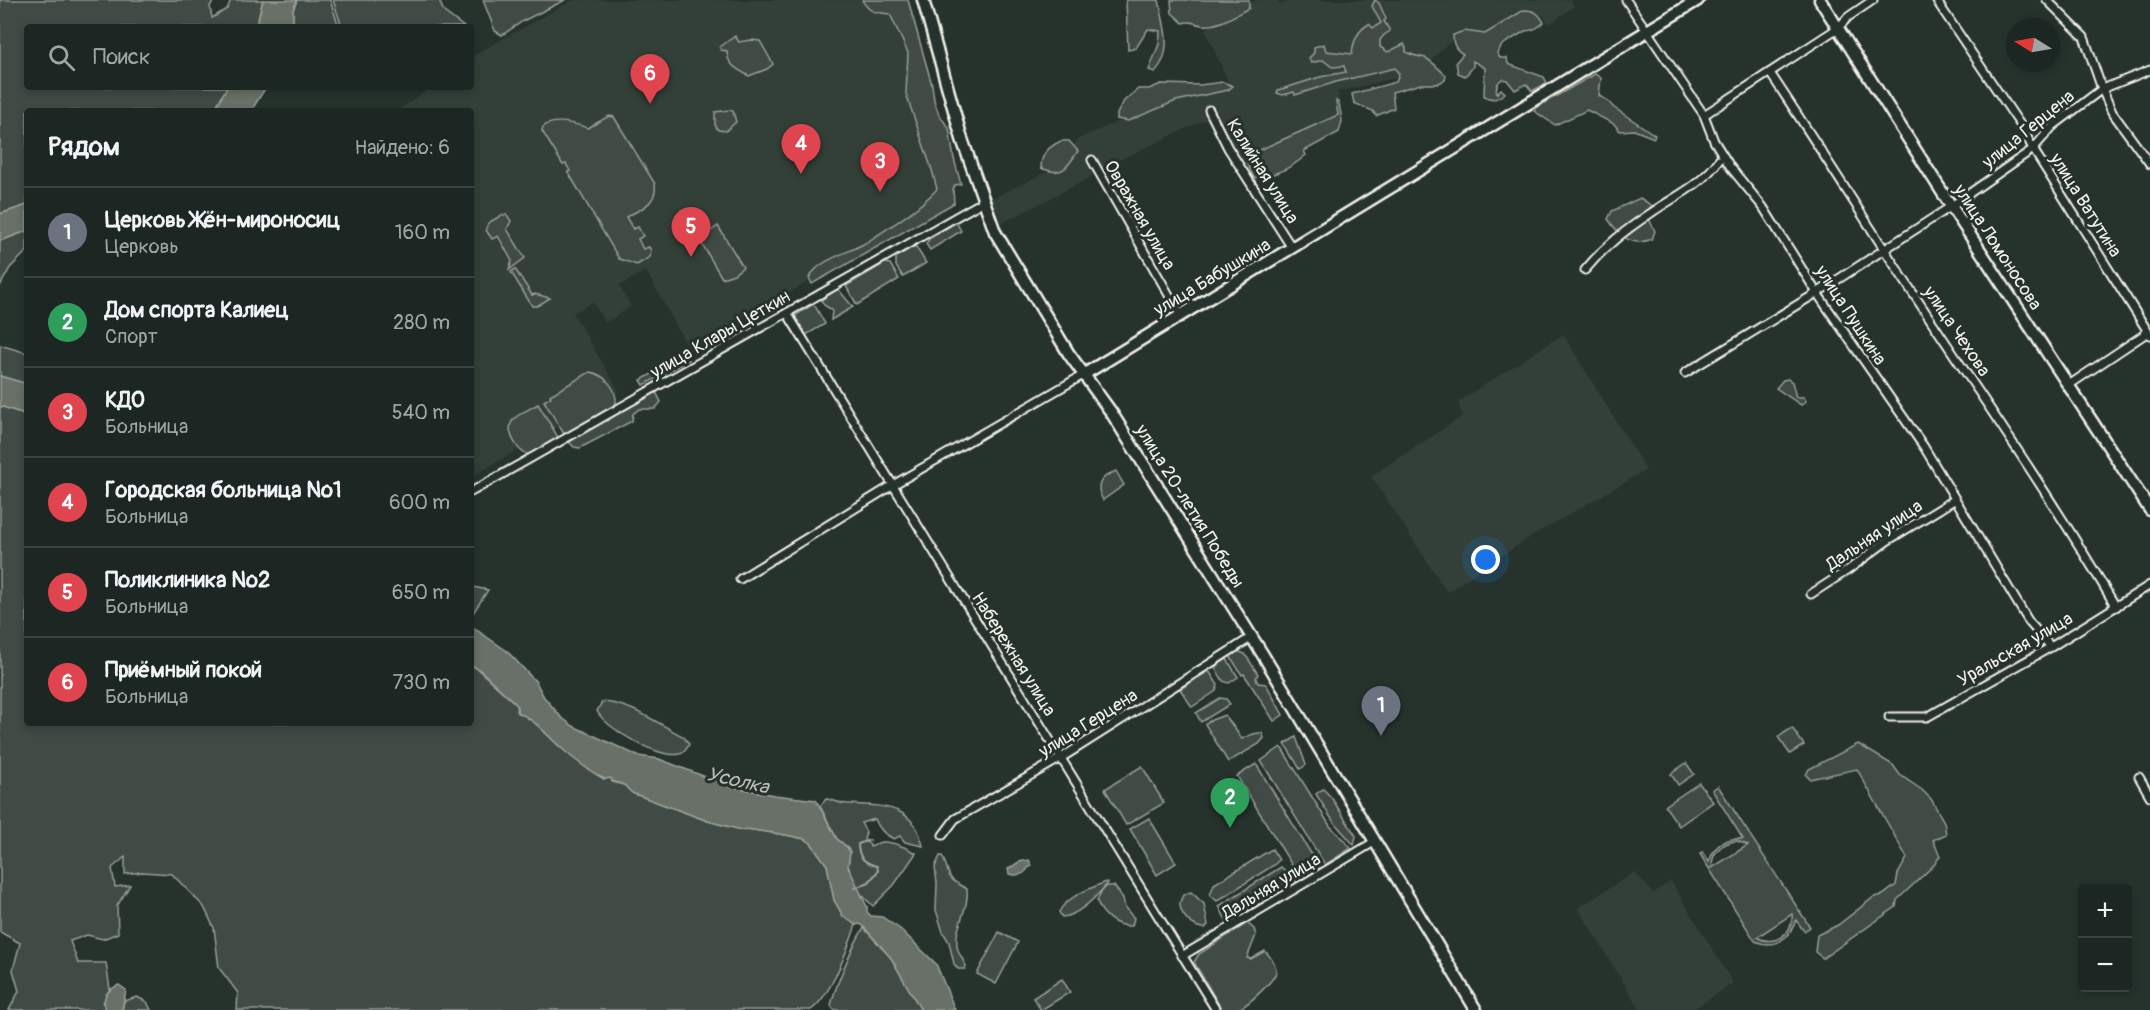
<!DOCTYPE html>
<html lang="ru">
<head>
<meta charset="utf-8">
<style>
  body { margin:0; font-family:Pangolin,sans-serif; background:#252e2a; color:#f1f3f6 }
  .controls { position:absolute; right:18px; bottom:18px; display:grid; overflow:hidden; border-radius:6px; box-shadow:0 3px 9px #0003 }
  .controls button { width:54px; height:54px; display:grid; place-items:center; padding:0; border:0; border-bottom:2px solid #3a4340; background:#1c2622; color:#f1f3f6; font:30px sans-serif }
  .compass { position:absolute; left:2006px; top:18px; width:54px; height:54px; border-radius:50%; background:#1c2622; box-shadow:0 3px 9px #0003; rotate:281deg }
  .you { position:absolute; left:1486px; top:560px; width:21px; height:21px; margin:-15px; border:4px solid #fff; border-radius:50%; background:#1a73e8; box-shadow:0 0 0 9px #1a73e833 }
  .badge { display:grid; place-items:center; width:39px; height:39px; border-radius:50%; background:#b45309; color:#fff; font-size:20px; font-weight:700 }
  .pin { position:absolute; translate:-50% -50px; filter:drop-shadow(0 2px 3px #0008) }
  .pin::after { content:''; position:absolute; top:32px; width:21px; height:18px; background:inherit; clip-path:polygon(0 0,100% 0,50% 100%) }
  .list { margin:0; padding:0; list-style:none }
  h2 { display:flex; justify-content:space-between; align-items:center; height:78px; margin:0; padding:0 24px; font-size:26px }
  h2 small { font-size:20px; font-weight:400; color:#a0a5a5 }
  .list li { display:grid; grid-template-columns:39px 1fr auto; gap:18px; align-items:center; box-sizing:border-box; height:90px; padding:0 24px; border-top:2px solid #3a4340 }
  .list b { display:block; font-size:22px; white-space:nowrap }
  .list p { margin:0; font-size:20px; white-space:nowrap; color:#a0a5a5 }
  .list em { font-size:20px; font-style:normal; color:#a0a5a5 }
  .icon { flex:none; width:33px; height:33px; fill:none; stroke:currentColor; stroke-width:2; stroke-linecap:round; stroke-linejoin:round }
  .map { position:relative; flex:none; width:2150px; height:1010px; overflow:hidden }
  .search { position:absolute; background:#1c2622; box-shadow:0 3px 9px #0003; left:24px; top:24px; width:450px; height:66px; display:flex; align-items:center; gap:15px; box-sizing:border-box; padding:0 21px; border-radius:6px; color:#a0a5a5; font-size:22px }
  .panel { position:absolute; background:#1c2622; box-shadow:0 3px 9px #0003; left:24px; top:108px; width:450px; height:618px; border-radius:6px }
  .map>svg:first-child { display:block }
  .built { fill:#333f39 }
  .green { fill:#414b45; stroke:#9a9e96; stroke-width:1.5; fill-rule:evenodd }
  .water { fill:#676f68; stroke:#9fa39b; stroke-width:1.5 }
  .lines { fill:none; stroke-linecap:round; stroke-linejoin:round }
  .stream { stroke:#9fa39b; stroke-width:2 }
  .street-casing { stroke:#f4f1e8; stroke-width:11 }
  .secondary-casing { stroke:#f4f1e8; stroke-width:15 }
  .street { stroke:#26332d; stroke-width:7 }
  .secondary { stroke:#26332d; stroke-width:10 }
  .labels { text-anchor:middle; stroke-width:6; stroke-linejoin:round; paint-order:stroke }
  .street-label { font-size:18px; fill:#f4f1e8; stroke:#26332d }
  .water-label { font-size:20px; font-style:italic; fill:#bcbdb5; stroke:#26332d }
</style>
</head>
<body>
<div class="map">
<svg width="2150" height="1010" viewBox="0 0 2150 1010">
  <rect width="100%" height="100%" fill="#26332d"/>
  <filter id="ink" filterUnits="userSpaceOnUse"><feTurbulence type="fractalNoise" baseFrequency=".0167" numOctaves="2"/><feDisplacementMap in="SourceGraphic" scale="12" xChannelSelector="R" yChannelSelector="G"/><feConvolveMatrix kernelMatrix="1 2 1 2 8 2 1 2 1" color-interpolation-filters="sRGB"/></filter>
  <g filter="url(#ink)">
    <!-- built -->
    <g class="built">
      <path d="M 573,0 L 894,0 L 952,198 L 690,351 L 646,271 L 619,286 L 631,307 L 605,323 L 593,302 L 573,313 L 619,391 L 471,477 L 471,111 L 397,111 L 432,87 L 471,87 L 471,59 L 481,51 Z"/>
      <path d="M 1256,0 L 1277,0 L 1281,5 L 1291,0 L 1570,0 L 1574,6 L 1549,24 L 1542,15 L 1534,20 L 1485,39 L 1480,32 L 1474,37 L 1470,30 L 1445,46 L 1421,72 L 1338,92 L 1341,114 L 1234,164 L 1207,119 L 1100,169 L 1091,177 L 1002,223 L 991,199 L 1047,172 L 1080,138 L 1183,94 L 1229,84 L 1205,29 Z"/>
      <path d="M 1563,334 L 1646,470 L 1537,533 L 1447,592 L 1371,476 L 1463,416 L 1458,402 Z"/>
      <path d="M 1635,872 L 1653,893 L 1671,881 L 1733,983 L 1693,1010 L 1640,1010 L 1578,908 Z"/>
    </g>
    <!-- green -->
    <g class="green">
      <path d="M 0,0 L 215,0 L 210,6 L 212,18 L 227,9 L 231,0 L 263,0 L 256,27 L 27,27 L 27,87 L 227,87 L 217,105 L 211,111 L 27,111 L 27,205 L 0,214 Z"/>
      <path d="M 297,0 L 330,0 L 339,27 L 321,27 L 317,25 L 293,27 L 293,10 Z"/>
      <path d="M 333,0 L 439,0 L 444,12 L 464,27 L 342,27 Z"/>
      <path d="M 483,0 L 565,0 L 523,21 L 502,35 L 495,31 Z"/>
      <path d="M 862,0 L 908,0 L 932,85 L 934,100 L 939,115 L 949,128 L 954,159 L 961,184 L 955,185 L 953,190 L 954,203 L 812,284 L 809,278 C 819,259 849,253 867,242 C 889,228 919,209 937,189 L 932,170 L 906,94 L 908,53 L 890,14 C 876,12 870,14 862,0 Z"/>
      <path d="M 1126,0 L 1159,0 C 1163,25 1175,50 1155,72 L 1149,70 L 1159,44 L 1160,31 L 1148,29 L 1136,48 L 1128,50 Z"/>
      <path d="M 1171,0 L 1249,0 L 1249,8 C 1235,15 1219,27 1202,25 C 1194,24 1192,20 1183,23 L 1172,13 Z"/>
      <path d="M 1375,0 L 1379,3 L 1386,19 L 1384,21 L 1390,31 L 1384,35 L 1380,40 L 1380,47 L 1388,52 L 1404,44 L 1406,48 L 1406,52 C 1413,56 1418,56 1425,58 C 1434,62 1438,69 1446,75 L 1445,80 L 1437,84 L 1421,84 L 1392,92 L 1394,108 L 1376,116 L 1373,111 L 1354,103 L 1352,94 L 1396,82 L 1399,74 L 1395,68 L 1336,82 L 1295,95 L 1294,92 L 1283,95 L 1277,93 L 1278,90 L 1282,89 L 1320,77 L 1346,72 L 1344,66 L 1332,67 L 1323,60 L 1311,63 L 1309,58 L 1314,53 L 1314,47 L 1324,44 L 1326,51 L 1352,54 C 1353,42 1358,30 1369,24 L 1373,28 L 1381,23 L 1372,6 Z"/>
      <path d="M 1524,10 C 1535,10 1538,13 1544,22 C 1540,27 1532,31 1525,31 L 1502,45 L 1497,53 L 1500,58 L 1507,58 L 1508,64 L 1544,77 L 1547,83 L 1532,91 L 1526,84 L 1515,90 L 1507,80 L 1502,79 C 1497,83 1495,87 1497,93 L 1501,89 L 1505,93 C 1497,99 1494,101 1484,96 L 1485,68 L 1473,61 L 1473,67 L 1465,76 L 1458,73 L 1456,62 L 1463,54 C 1455,49 1453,45 1453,35 L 1464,31 L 1485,34 Z"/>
      <path d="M 735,36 L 739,42 L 751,40 L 760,41 L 773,64 L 767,69 L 749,76 C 737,69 727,65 727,51 L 721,50 L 720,47 Z"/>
      <path d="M 1595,74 L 1601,78 L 1599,96 L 1607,100 L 1613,107 L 1655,135 L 1654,138 L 1634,130 L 1620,131 L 1614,124 L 1587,110 L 1555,125 L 1534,111 L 1537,107 Z"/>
      <path d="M 1223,82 L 1233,86 L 1228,90 L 1176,101 L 1128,121 L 1117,119 L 1117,114 L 1124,101 L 1138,89 L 1149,89 L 1161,84 L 1200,85 Z"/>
      <path d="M 1336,101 L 1339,103 L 1342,121 L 1339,132 L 1304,151 L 1306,155 C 1289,170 1275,175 1254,178 L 1246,161 L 1251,151 L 1257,151 L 1338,115 Z"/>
      <path d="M 730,110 L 733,111 L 736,122 L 726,131 L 718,130 L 715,125 L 715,112 Z"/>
      <path d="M 609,116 L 614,117 L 655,184 C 658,203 641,209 626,217 L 633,229 L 638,227 L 643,236 L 638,239 L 643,249 L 649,247 L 651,251 L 650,257 L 637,265 L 619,259 L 568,172 L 570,171 L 566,164 L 563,165 L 542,131 L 543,127 C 553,118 576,124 588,128 Z"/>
      <path d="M 1061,141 L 1069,141 L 1078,151 C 1067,168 1062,177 1041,168 C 1041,154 1048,147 1061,141 Z"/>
      <path d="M 1640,198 L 1654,207 L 1649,219 L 1655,231 L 1652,239 C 1631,248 1619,235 1608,219 L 1612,211 Z"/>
      <path d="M 502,215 L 507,215 L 511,221 L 507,229 L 525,258 L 509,270 L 512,261 L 498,236 L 492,239 L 486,230 L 488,223 Z"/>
      <path d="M 956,222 L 961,231 L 930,250 L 926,244 L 929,239 Z"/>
      <path d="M 718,226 L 743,267 L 734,274 L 722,278 L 699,239 Z"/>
      <path d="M 27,231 L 27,251 L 10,268 L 0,286 L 0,241 Z"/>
      <path d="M 913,247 L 916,247 L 926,263 L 903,277 L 896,266 L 896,257 Z"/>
      <path d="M 885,263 L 890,264 L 899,279 L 857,305 L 846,286 Z"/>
      <path d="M 515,269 L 532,295 L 535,294 L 550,298 L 537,306 L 532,306 L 511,272 Z"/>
      <path d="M 838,289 L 853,307 L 831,320 L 832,310 L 824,305 L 821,300 Z"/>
      <path d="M 812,305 L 815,306 L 825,324 L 806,335 L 796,319 L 796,315 Z"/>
      <path d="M 0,345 L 27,353 L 27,384 L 0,376 Z"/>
      <path d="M 686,355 L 689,360 L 644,385 L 641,380 Z"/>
      <path d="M 590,372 C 604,374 617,388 616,403 L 611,407 L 564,434 L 544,401 L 551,397 L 550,395 Z"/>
      <path d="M 1788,379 L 1792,382 L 1796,397 L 1804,397 L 1806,401 L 1801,405 L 1776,388 L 1783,380 Z"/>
      <path d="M 656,392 L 661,402 L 655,409 L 639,409 L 633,414 L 632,421 L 580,448 L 574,447 L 569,442 L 625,408 Z"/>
      <path d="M 538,404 L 558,437 L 530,455 C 521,452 519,450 515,443 C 500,418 522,414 538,404 Z"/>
      <path d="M 0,406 L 27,415 L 27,723 L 471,723 L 471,665 L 474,666 L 517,705 L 517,712 L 529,717 L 559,746 L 604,779 L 611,778 L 612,782 L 624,785 L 633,793 L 708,821 L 741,830 L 746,829 L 786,835 L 805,839 L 811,843 L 827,865 L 834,900 L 843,916 L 856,925 C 848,948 831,996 811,1010 L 237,1010 L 238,993 L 219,968 L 214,928 L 204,907 L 172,874 L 142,872 L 125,874 L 125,857 L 112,868 L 115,887 L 130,885 L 117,906 L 118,933 L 103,939 L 87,935 L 70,941 L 78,963 L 106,963 L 110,989 L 103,1003 L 106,1010 L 9,1010 L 19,991 L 13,970 L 20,943 L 0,932 Z"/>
      <path d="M 1116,471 L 1124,485 L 1103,500 C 1094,485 1101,477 1116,471 Z"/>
      <path d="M 473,587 L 488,590 L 471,616 L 471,588 Z"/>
      <path d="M 1237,651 L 1245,654 L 1258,674 L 1256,678 L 1258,683 L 1266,684 L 1283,715 L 1274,721 L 1244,674 L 1242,675 L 1230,656 Z"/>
      <path d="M 1227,659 L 1238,677 L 1229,683 L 1223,681 L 1215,667 Z"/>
      <path d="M 1209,671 L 1218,685 L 1216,691 L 1192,707 L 1180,689 Z"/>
      <path d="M 1220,698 L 1226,699 L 1230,704 L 1201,722 L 1196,713 Z"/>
      <path d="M 602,702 C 631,703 660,725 684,737 L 689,744 C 687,748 685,753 680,754 C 659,759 606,729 597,711 Z"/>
      <path d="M 1225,715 L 1242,739 C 1249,736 1253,732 1262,733 L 1264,738 L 1259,744 L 1228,762 L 1205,724 L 1209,721 Z"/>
      <path d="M 1792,728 L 1804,745 L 1790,754 L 1778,737 Z"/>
      <path d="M 1296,737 L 1306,765 L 1300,769 L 1285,744 Z"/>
      <path d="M 1858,744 L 1893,765 L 1900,775 L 1922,790 L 1931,799 L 1944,822 L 1946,834 L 1933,840 L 1940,856 L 1934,865 L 1897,900 L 1896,907 L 1823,958 L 1815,952 L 1817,935 L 1838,925 L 1874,897 L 1883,895 L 1896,885 L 1898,874 L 1907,858 L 1857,769 L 1810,779 L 1806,775 L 1809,769 Z"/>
      <path d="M 1281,747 L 1330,826 L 1351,848 L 1325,865 L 1261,761 Z"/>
      <path d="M 1686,763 L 1694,774 L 1678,785 L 1671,774 Z"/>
      <path d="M 1256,764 L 1320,868 L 1301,880 L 1237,776 Z"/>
      <path d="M 1142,766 L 1164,803 L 1126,825 L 1105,789 Z"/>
      <path d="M 1699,783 L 1713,802 L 1679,826 L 1665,806 Z"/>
      <path d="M 1718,786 L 1810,927 L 1804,931 L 1796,920 C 1790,938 1775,950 1755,941 L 1700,854 L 1702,852 L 1709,862 C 1714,845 1725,837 1743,839 L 1712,790 ZM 1737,841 L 1748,845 L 1712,868 C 1711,853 1722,842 1737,841 ZM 1792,914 C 1795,932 1774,948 1757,937 Z"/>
      <path d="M 1323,789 L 1331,797 L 1356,836 L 1354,845 L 1333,821 L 1316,794 Z"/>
      <path d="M 826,799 C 834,800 841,804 849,804 C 883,806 914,804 923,846 L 905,842 L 900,836 L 894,839 C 884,834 879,829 875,819 L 861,823 L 866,832 L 864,840 L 870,845 L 870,847 C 873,847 875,845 878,843 C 890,839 907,848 916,853 L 894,885 L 873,906 L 858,891 L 848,866 L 850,852 L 847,847 L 837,839 L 820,806 Z"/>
      <path d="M 1149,818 L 1176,863 L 1157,875 L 1130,829 Z"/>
      <path d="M 1272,849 L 1279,860 L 1274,865 L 1217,901 L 1210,895 L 1214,884 Z"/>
      <path d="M 940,856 L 942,856 C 953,877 942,876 967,889 C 970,910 950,932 959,953 C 961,957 964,961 966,966 L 965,969 L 958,969 L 954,964 L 949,942 L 943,932 L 936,910 L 937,883 L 935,867 Z"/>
      <path d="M 1281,867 L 1297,882 L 1294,887 L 1277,892 L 1272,900 L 1259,904 L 1234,919 L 1226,920 L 1219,906 Z"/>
      <path d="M 1106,882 L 1108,883 C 1097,896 1079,916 1062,917 L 1059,912 C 1066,897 1091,888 1106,882 Z"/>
      <path d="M 1107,886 L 1114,886 L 1123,898 L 1125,908 L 1134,918 L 1132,926 C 1115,927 1102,915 1097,901 L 1101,892 Z"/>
      <path d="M 1191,892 L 1204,904 L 1208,925 L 1205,928 C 1187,929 1167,898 1191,892 Z"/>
      <path d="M 1247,923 L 1254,929 L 1256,935 L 1247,958 L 1251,959 L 1265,951 C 1269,955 1277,965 1276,972 C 1274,981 1245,1008 1236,1010 C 1232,1010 1226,1010 1222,1010 L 1194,962 L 1199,954 Z"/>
      <path d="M 864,928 L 891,958 L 921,1010 L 835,1010 L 831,1006 C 834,989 854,942 864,928 Z"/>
      <path d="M 999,932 L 1018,942 L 996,984 L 977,974 Z"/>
      <path d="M 1062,979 L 1070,992 L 1041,1010 L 1033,998 Z"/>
      <path d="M 137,997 L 147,1002 L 151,1010 L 122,1010 L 124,1001 Z"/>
    </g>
    <!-- water -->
    <g class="water">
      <path d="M 263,0 L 297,0 L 293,10 L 293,27 L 256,27 Z"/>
      <path d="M 227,87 L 266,87 L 251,111 L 211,111 L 217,105 Z"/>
      <path d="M 27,205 L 27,231 L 0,241 L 0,214 Z"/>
      <path d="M 0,376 L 27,384 L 27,415 L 0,406 Z"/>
      <path d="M 471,626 L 507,651 L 536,682 L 544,697 L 561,717 L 573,726 L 638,756 L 659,759 L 729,786 L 774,795 L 816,800 L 837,839 L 847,847 L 850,852 L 848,866 L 867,907 L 867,912 L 871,916 L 882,917 L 900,929 L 936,964 L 955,1010 L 921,1010 L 891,958 L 863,926 L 860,924 L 856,925 L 843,916 L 834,900 L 827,865 L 811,843 L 805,839 L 786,835 L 747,829 L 741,830 L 708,821 L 632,793 L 624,785 L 612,781 L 611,778 L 604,779 C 588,770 572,758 558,745 C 545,733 534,719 517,712 L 517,705 L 480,670 L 471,665 Z"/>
      <path d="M 1029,860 L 1032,866 L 1028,868 C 1024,876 1017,876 1009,874 L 1008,869 L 1019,862 Z"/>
      <path d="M 119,985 L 126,990 L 122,1010 L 106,1010 C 101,997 107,990 119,985 Z"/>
    </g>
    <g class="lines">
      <!-- stream -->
      <path class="stream" d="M 855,888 L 869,882 L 878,871 L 877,866 C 864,863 858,857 858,844 L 870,840"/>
      <defs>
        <g id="street">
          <path d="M 1626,0 L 1704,115 L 1714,141 L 1731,168 L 1763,207 L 1817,293 L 1924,447 L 2029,622 L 2051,647"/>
          <path d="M 1936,0 L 2023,129 L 2033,149 L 2150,335"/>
          <path d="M 2047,0 L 2084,37 L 2102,89 L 2112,112 L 2150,164"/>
          <path d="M 1770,73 C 1809,131 1846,190 1884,249 C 1961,368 2044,484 2116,607"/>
          <path d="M 1209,110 L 1228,148 L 1292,248"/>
          <path d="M 1704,115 L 1838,28 L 1848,17 L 1873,0"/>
          <path d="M 1092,160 L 1181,316"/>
          <path d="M 1585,270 C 1605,246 1624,231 1651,213 C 1675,196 1702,185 1719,160"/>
          <path d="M 787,313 L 1216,1010"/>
          <path d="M 1685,373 L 1820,291 L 1947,209 L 2033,149 L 2053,126 L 2102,89 L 2150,70"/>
          <path d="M 2069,385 L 2148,332"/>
          <path d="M 471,492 L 984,201"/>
          <path d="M 740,579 L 893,485 L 1083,375"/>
          <path d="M 1811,594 L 1848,570 L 1887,541 L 1954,500"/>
          <path d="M 1889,717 L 1927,717 L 2051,647 L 2150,585"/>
          <path d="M 2139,777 L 2150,796"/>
          <path d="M 943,835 L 955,819 L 1061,758 L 1252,637"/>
          <path d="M 1182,956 L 1374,842"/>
        </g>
        <g id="secondary">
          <path d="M 923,0 L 962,139 L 995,232 L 1069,354 L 1111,412 L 1263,655 L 1476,1010"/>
          <path d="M 1820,0 L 1951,206 L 2150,510"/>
          <path d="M 1083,375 L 1698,0"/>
        </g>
      </defs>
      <!-- street casing -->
      <use href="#street" class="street-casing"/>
      <!-- secondary casing -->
      <use href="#secondary" class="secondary-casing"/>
      <!-- street -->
      <use href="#street" class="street"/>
      <!-- secondary -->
      <use href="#secondary" class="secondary"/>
    </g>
  </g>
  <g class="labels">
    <!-- street labels -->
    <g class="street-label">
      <text transform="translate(2028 129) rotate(-39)" y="6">улица Герцена</text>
      <text transform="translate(1263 171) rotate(58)" y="6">Калийная улица</text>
      <text transform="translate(2086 205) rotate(58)" y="6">улица Ватутина</text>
      <text transform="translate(1140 215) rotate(60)" y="6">Овражная улица</text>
      <text transform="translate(1998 247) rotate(57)" y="6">улица Ломоносова</text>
      <text transform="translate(1212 277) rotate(-31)" y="6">улица Бабушкина</text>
      <text transform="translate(1851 315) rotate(57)" y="6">улица Пушкина</text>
      <text transform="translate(1957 331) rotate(56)" y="6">улица Чехова</text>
      <text transform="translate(720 334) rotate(-30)" y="6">улица Клары Цеткин</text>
      <text transform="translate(1190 506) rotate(58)" y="6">улица 20-летия Победы</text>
      <text transform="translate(1874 535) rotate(-34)" y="6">Дальняя улица</text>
      <text transform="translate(2015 649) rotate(-30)" y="6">Уральская улица</text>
      <text transform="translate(1014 654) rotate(58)" y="6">Набережная улица</text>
      <text transform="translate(1088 723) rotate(-32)" y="6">улица Герцена</text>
      <text transform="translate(1271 886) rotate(-31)" y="6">Дальняя улица</text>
    </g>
    <!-- water labels -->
    <g class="water-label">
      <text transform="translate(738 780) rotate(13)" y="7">Усолка</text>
    </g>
  </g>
</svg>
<div class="controls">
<button>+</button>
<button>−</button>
</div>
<svg class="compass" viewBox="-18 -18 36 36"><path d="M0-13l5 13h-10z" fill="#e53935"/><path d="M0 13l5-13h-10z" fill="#a0a5a5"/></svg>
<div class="you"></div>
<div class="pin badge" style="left:1381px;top:736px;background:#6b7280">1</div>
<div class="pin badge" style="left:1230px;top:828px;background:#2e9e5b">2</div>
<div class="pin badge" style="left:880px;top:192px;background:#e0444e">3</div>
<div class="pin badge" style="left:801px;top:174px;background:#e0444e">4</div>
<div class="pin badge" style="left:691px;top:257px;background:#e0444e">5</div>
<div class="pin badge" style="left:650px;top:104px;background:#e0444e">6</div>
<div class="search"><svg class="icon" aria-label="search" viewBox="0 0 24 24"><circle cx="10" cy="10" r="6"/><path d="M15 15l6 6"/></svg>Поиск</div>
<section class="panel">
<h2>Рядом<small>Найдено: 6</small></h2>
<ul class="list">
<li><span class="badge" style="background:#6b7280">1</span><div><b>Церковь Жён-мироносиц</b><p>Церковь</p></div><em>160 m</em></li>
<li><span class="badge" style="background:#2e9e5b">2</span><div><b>Дом спорта Калиец</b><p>Спорт</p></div><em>280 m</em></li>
<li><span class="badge" style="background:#e0444e">3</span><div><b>КДО</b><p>Больница</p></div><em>540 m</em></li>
<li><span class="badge" style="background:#e0444e">4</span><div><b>Городская больница №1</b><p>Больница</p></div><em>600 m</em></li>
<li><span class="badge" style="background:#e0444e">5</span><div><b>Поликлиника №2</b><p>Больница</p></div><em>650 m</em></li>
<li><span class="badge" style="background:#e0444e">6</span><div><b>Приёмный покой</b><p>Больница</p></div><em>730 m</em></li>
</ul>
</section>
</div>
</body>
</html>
